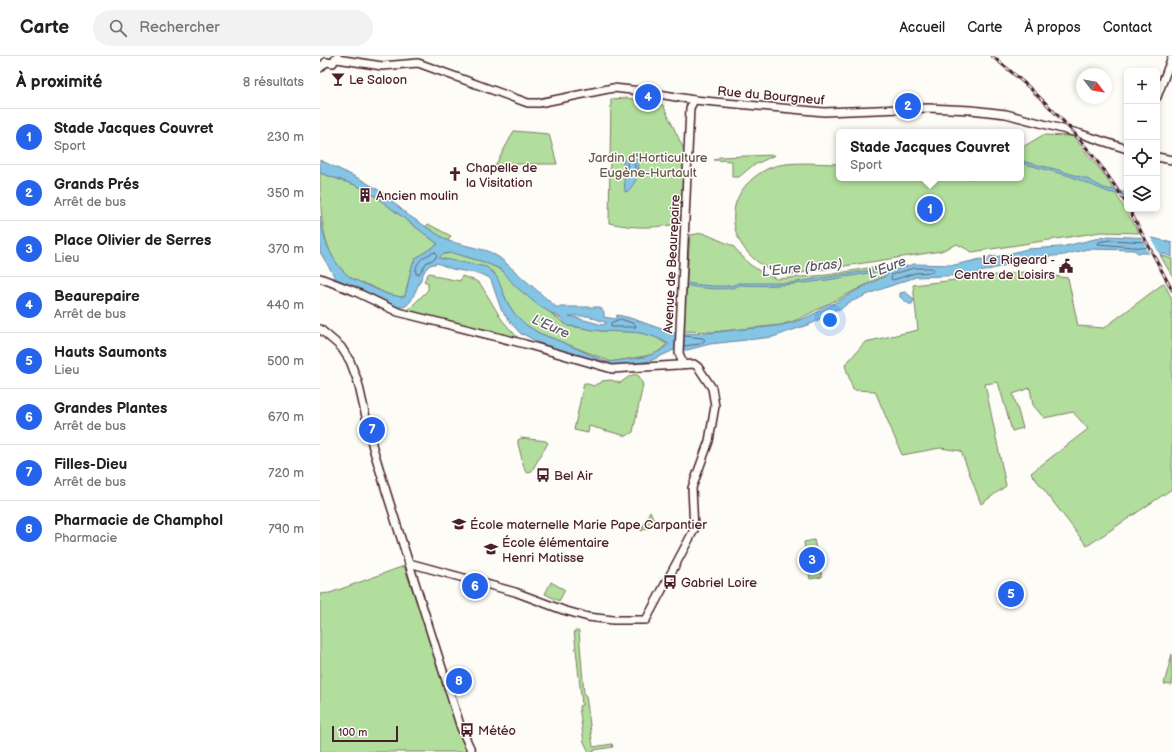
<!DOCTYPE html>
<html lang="fr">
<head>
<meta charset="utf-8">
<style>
  body { margin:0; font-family:"Balsamiq Sans",sans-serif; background:#f2f2f2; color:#202124 }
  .controls { position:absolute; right:12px; top:12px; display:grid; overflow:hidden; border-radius:6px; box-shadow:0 2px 6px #0003 }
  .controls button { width:36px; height:36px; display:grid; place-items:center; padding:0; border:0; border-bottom:1px solid #e0e0e0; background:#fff; color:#202124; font:20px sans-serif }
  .compass { position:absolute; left:756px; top:12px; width:36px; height:36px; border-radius:50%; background:#fff; box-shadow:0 2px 6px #0003; rotate:121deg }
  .scale { position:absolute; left:12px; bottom:10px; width:66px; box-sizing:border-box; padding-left:4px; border:2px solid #4a1f2b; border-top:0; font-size:11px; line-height:14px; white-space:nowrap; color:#4a1f2b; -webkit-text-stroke:3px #fdfcf7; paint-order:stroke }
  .you { position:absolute; left:510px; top:264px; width:14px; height:14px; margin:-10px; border:3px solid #fff; border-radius:50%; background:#1a73e8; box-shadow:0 0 0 6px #1a73e833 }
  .badge { display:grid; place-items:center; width:26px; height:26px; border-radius:50%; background:#2563eb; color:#fff; font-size:13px; font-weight:700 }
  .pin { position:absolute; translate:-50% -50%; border:2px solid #fff; box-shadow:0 1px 4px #0006 }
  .popup { position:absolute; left:516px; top:73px; width:188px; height:52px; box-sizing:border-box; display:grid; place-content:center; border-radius:6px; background:#fff; filter:drop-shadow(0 1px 3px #0005); font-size:13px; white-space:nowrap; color:#757577 }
  .popup b { font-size:15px; color:#202124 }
  .popup::after { content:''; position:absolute; left:50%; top:100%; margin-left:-8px; border:8px solid transparent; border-top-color:#fff }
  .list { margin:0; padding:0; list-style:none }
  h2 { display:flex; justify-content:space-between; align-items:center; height:52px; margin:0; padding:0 16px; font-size:17px }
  h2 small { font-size:13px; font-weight:400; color:#757577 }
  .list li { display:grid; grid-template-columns:26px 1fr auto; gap:12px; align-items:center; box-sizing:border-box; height:56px; padding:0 16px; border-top:1px solid #e0e0e0 }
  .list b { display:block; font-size:15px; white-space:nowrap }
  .list p { margin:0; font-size:13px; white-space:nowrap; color:#757577 }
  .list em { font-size:13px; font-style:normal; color:#757577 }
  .icon { flex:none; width:22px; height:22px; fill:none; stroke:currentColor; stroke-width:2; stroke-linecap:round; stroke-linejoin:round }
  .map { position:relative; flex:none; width:852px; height:696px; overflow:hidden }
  header { display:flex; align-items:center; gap:24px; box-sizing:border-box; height:56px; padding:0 20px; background:#fff; border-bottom:1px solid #e0e0e0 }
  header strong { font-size:19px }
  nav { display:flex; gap:22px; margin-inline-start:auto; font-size:14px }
  .search { width:280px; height:36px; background:#f2f2f2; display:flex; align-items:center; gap:10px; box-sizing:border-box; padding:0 14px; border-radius:22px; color:#757577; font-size:15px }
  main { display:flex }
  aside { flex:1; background:#fff }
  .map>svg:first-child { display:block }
  .green { fill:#b1de9c; stroke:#7e7e64 }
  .water { fill:#84c4e5; stroke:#6d829b; fill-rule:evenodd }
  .pier { fill:#fdfcf7 }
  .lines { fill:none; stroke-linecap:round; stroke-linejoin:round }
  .shore { stroke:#616175; stroke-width:1 }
  .secondary-casing { stroke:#4a1f2b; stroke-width:10 }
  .secondary { stroke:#fdfcf7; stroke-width:7 }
  .rail-casing { stroke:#4a1f2b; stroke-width:3 }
  .rail { stroke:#fdfcf7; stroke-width:1.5; stroke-dasharray:4.5; stroke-linecap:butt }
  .labels { text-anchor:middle; stroke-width:3; stroke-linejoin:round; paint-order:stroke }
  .poi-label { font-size:13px; fill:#4a1f2b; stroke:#fdfcf7; text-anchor:start }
  .street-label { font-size:13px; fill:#4a1f2b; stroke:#fdfcf7 }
  .park-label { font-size:13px; fill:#69584d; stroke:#fdfcf7 }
  .water-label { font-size:14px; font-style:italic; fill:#5e596c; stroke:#fdfcf7 }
</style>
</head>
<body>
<header>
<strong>Carte</strong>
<div class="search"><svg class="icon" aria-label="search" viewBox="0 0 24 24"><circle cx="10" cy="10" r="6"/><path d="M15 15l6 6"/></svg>Rechercher</div>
<nav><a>Accueil</a><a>Carte</a><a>À propos</a><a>Contact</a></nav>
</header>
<main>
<aside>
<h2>À proximité<small>8 résultats</small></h2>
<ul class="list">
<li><span class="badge">1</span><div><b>Stade Jacques Couvret</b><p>Sport</p></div><em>230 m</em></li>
<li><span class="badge">2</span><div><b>Grands Prés</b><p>Arrêt de bus</p></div><em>350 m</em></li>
<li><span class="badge">3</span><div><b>Place Olivier de Serres</b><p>Lieu</p></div><em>370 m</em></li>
<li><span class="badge">4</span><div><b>Beaurepaire</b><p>Arrêt de bus</p></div><em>440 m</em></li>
<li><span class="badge">5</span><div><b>Hauts Saumonts</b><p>Lieu</p></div><em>500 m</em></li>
<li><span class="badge">6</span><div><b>Grandes Plantes</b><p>Arrêt de bus</p></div><em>670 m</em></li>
<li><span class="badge">7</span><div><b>Filles-Dieu</b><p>Arrêt de bus</p></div><em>720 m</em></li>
<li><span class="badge">8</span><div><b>Pharmacie de Champhol</b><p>Pharmacie</p></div><em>790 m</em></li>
</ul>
</aside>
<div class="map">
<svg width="852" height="696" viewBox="0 0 852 696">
  <rect width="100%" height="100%" fill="#fdfcf7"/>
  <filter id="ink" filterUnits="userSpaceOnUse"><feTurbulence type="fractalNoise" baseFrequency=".025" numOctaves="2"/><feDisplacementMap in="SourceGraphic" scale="8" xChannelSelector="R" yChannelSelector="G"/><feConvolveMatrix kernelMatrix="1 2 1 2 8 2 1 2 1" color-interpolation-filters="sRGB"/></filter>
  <g filter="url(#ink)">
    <!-- green -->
    <g class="green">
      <path d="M 307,42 L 343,49 L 367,100 L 363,167 C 335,172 317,173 289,167 L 291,43 Z"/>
      <path d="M 194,75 L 229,78 L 237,108 L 187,108 L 182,116 L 174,112 Z"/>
      <path d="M 723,79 L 753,80 L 786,121 L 819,177 L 781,176 L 652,196 L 637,188 L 621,195 L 467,219 C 411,207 391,142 447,113 C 464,104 499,108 519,108 L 519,122 L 701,122 L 701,92 Z"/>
      <path d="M 455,99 L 432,110 L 419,121 L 412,121 L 412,105 L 394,104 L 400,101 Z"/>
      <path d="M 0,117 L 38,130 L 55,140 L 118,188 L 96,202 L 92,210 L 85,240 C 75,244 62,235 53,231 C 46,228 37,226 31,222 C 0,202 0,150 0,117 Z"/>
      <path d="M 108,168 L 131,180 L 128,185 L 106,171 Z"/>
      <path d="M 383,177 L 413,190 L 429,208 L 441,216 L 457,223 L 507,219 L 560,210 L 565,219 L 479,263 L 461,269 L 392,276 L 363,275 L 370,179 Z"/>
      <path d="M 133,197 L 164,206 L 182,214 L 201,235 L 248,270 L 282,275 L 318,276 L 335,281 L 347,288 L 336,298 L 292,306 L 219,277 L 206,269 L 194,257 L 187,246 L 174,216 L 119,202 L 123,198 Z"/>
      <path d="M 840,199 L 852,203 L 852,220 Z"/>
      <path d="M 703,216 L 748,222 L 758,270 L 784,272 L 844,227 L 852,243 L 852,433 L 767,490 L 711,417 L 768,373 L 753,356 L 724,362 L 713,349 L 710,332 L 693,338 L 703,372 L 692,375 L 678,326 L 665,328 L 686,430 L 661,448 L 641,395 L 620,392 L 582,399 L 555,335 L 533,334 L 525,309 L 545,286 L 598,274 L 593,229 Z"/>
      <path d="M 109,217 L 114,218 L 114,220 L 140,225 L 142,220 L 156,225 L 161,229 L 182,264 L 199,283 L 88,254 L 108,234 L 108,227 L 104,225 Z"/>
      <path d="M 315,318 L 319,320 L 323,329 L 313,376 L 306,380 L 269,370 L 268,377 L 254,374 L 264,327 L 274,330 L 278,327 L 280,328 L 282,325 L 291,324 L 300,327 L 310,320 Z"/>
      <path d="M 201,382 L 226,385 L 228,387 L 211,416 L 208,417 L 205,415 L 198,388 L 198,384 Z"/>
      <path d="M 330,455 L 335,466 L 333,470 L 321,475 Z"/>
      <path d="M 494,484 L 502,521 L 490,523 L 484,486 Z"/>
      <path d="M 84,510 L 149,696 L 0,696 L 0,538 L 10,537 Z"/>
      <path d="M 231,526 L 245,534 L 239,545 L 225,538 Z"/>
      <path d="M 254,575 L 259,575 L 264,638 L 266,640 L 273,691 L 292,688 L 293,691 L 274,694 L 274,696 L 269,696 L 264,686 L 259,650 L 262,649 Z"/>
      <path d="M 852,598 L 852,629 L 844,628 Z"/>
    </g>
    <!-- water -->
    <g class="water">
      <path d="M 307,100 L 316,102 C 323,114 316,126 308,135 L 305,136 L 303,107 Z"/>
      <path d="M 0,104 L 42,124 L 70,141 L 73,146 L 88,159 L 128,185 L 168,195 L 180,202 L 236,251 L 280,251 L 284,256 L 284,261 L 296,263 L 297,259 C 317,262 335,273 355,276 C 379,280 401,275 425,273 C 447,271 463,271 485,262 C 512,250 538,232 566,220 L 568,217 L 565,214 C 516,223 469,232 420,229 C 409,236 378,232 365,229 L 367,227 C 378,229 410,233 418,227 L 470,227 L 565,212 L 571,215 L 594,208 L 634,209 L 661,203 L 667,205 L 670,200 L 676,201 L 707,193 L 741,191 L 788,180 L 833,182 L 852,187 L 852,201 L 844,198 L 838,198 L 835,194 L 829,193 L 831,197 L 818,197 L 814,194 L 767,193 L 744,199 L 713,202 L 649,219 L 596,221 L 556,235 L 528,247 L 520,254 L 517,253 L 493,267 L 453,281 L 390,288 L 367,294 L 354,294 L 330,305 L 291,311 L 219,287 L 205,279 L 201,278 L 190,266 L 181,253 L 171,224 L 168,221 L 160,218 L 132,213 L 117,207 L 110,209 L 105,214 L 91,245 L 86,250 L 75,252 L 16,223 L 0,196 L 0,160 C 3,184 12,207 31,222 L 67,238 L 82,241 L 85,240 L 92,210 L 96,202 L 118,188 L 55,140 L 38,130 L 0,117 ZM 133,197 L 164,206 L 182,214 L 195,230 L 219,250 L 242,263 L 245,268 L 248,270 C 260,270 271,275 282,275 C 312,277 322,273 349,288 L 340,295 L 325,301 L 287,306 L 242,286 L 219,277 L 206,269 L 194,257 L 187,246 L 177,221 L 167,211 L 119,202 L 123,198 ZM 249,260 L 268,260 L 287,267 L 283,269 Z"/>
      <path d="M 701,105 L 735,113 L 767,123 L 784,132 L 807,137 L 807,140 L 788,136 L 750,120 L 701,107 Z"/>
      <path d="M 585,236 L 594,243 L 592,248 L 589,248 L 580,241 L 580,237 Z"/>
    </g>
    <!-- pier -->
    <path class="pier" d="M 821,180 L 830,180 L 840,199 L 837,199 L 832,195 L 833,198 L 830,199 Z"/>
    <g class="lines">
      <!-- shore -->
      <g class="shore">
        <path d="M 309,104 L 313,105 C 316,110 316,117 312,121 L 310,120 L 307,108 Z"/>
        <path d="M 791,184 L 827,186 L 829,188 L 825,192 L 778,188 L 779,186 Z"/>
        <path d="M 115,196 L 117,198 L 115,203 L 107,206 L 99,218 L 96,218 C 94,206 105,199 115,196 Z"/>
        <path d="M 594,212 L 611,212 L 615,214 L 613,216 L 595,217 L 573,224 L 571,223 L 572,219 Z"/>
        <path d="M 301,263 L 315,268 L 316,271 L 291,271 L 291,267 Z"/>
        <path d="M 364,290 L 380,288 L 385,284 L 383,282 L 364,280"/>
      </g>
      <defs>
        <g id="secondary">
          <path d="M 17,3 L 62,10 L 98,7 L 208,47 L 219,47 L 293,32 L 321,35 L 374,44 L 504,56 L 608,52 L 651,54 L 686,58 L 761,78 L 807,93"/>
          <path d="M 6,6 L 13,7 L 17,0"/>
          <path d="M 0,12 L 6,6"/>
          <path d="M 837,41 L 852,1"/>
          <path d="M 837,101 L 852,104"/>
          <path d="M 0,222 L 34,235 L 78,256 L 205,288 L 292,313 L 374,308 L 378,311 L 392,332 L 395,350 L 389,385 L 372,432 L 374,474 L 326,564 L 293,564 L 268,561 L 243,554 L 195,536 L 89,507"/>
          <path d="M 0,273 L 21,291 L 30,305 L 38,326 L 53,392 L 67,438 L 141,672 L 152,696"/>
          <path d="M 359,309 L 362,305 L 359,297 L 370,52 L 374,44"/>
        </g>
      </defs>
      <!-- secondary casing -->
      <use href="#secondary" class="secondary-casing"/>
      <!-- secondary -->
      <use href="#secondary" class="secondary"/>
      <defs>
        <g id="rail">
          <path d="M 672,0 C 725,42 772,91 807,149"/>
          <path d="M 809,153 L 852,234"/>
        </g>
      </defs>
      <!-- rail casing -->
      <use href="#rail" class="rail-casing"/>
      <!-- rail -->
      <use href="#rail" class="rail"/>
    </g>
  </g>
  <!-- icons -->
  <defs>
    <symbol id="bar-bare" viewBox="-9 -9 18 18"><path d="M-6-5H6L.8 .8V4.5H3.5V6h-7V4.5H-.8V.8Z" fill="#4a1f2b" stroke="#fdfcf7" stroke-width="2.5" paint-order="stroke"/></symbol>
    <symbol id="church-bare" viewBox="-9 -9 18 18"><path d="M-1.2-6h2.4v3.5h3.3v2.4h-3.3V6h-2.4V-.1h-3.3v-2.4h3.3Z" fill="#4a1f2b" stroke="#fdfcf7" stroke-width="2.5" paint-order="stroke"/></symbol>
    <symbol id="building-bare" viewBox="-9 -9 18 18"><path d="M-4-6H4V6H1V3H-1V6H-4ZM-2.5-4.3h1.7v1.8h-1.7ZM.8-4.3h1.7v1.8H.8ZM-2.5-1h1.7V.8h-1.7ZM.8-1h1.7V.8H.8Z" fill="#4a1f2b" stroke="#fdfcf7" stroke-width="2.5" paint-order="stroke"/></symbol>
    <symbol id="civic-bare" viewBox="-9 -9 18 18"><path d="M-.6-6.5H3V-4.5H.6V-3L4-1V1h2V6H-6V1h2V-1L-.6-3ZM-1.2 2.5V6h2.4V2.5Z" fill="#4a1f2b" stroke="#fdfcf7" stroke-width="2.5" paint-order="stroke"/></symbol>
    <symbol id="bus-bare" viewBox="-9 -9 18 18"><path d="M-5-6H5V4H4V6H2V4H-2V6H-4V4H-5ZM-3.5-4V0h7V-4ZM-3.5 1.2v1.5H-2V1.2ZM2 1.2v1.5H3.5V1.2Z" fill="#4a1f2b" stroke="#fdfcf7" stroke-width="2.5" paint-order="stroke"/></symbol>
    <symbol id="school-bare" viewBox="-9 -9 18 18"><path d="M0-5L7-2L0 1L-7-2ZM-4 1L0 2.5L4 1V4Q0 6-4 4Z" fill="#4a1f2b" stroke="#fdfcf7" stroke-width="2.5" paint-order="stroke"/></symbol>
  </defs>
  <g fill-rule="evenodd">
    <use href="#bar-bare" x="8" y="13" width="20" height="20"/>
    <use href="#church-bare" x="125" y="108" width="20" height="20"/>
    <use href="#building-bare" x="35" y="129" width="20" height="20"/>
    <use href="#civic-bare" x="736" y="200" width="20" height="20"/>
    <use href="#bus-bare" x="213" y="409" width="20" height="20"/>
    <use href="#school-bare" x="129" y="458" width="20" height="20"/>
    <use href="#school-bare" x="161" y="483" width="20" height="20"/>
    <use href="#bus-bare" x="340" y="516" width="20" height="20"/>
    <use href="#bus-bare" x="137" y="664" width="20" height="20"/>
  </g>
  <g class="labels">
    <!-- poi labels -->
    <g class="poi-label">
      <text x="29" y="28">Le Saloon</text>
      <text x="146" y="116">Chapelle de<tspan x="146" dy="15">la Visitation</tspan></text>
      <text x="56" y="144">Ancien moulin</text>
      <text x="735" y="208" text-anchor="end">Le Rigeard -<tspan x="735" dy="15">Centre de Loisirs</tspan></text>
      <text x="234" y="424">Bel Air</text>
      <text x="150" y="473">École maternelle Marie Pape Carpantier</text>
      <text x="182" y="491">École élémentaire<tspan x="182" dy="15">Henri Matisse</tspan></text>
      <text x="361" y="531">Gabriel Loire</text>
      <text x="158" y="679">Météo</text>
    </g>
    <!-- street labels -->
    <g class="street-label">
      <text transform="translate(451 39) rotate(5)" y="5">Rue du Bourgneuf</text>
      <text transform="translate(351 208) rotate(-87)" y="5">Avenue de Beaurepaire</text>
    </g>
    <!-- park labels -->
    <g class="park-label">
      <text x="328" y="106">Jardin d'Horticulture<tspan x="328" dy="15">Eugène-Hurtault</tspan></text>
    </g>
    <!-- water labels -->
    <g class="water-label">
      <text transform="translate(482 211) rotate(-6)" y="5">L'Eure (bras)</text>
      <text transform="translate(567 211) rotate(-21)" y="5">L'Eure</text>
      <text transform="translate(231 270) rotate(24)" y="5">L'Eure</text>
    </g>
  </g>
</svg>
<div class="controls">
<button>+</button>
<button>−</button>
<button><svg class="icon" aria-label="locate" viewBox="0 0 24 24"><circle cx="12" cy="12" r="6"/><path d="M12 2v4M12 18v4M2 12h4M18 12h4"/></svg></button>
<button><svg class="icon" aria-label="layers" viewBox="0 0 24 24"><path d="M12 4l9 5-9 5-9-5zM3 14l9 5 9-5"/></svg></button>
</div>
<svg class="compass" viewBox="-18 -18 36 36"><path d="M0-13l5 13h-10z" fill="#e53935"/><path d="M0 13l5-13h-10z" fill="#757577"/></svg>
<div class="scale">100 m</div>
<div class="you"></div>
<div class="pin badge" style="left:610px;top:153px">1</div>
<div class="popup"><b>Stade Jacques Couvret</b>Sport</div>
<div class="pin badge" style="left:588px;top:50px">2</div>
<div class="pin badge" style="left:492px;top:504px">3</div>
<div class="pin badge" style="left:328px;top:41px">4</div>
<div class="pin badge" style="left:691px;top:538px">5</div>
<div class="pin badge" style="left:155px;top:530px">6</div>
<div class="pin badge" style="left:52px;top:374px">7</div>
<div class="pin badge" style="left:139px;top:625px">8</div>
</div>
</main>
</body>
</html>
